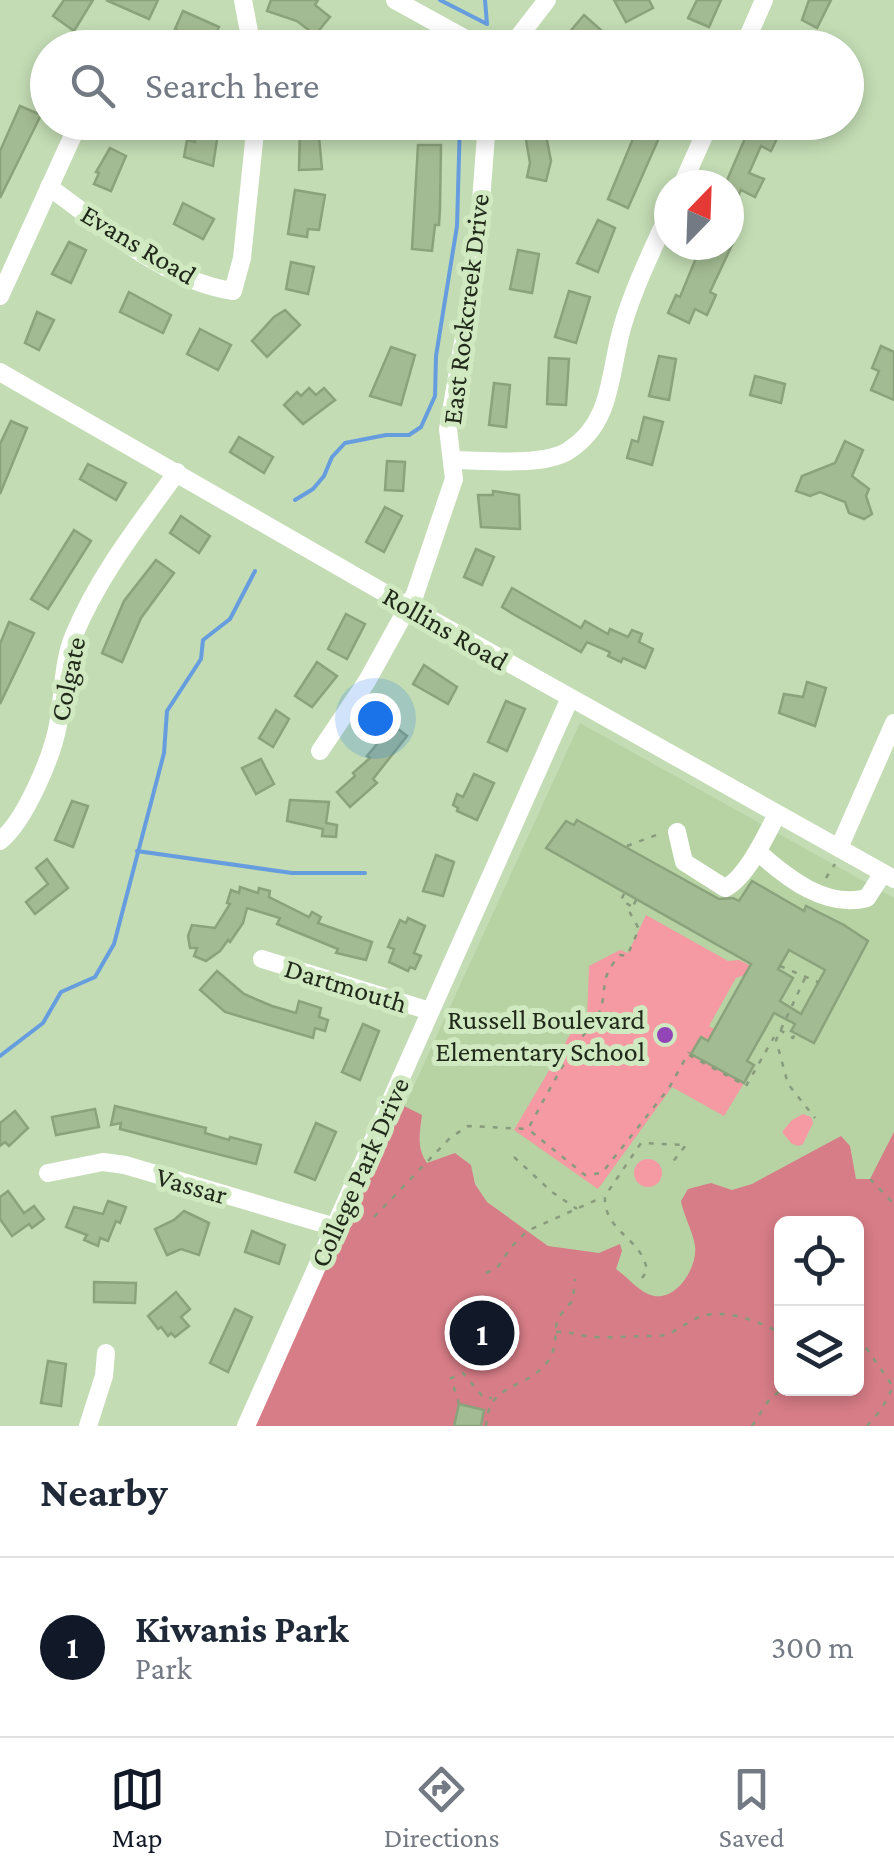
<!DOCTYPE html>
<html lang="en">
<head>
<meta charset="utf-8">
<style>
  body { margin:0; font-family:"Crimson Pro",serif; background:#f2f2f3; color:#1f2937 }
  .controls { position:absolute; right:30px; bottom:30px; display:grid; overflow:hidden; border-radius:15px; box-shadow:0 5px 15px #0003 }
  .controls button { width:90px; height:90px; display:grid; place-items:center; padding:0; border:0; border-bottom:2px solid #e0e1e3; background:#fff; color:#1f2937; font:50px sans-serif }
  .compass { position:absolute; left:654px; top:170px; width:90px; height:90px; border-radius:50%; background:#fff; box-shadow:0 5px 15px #0003; rotate:23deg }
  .you { position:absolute; left:375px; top:718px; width:35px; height:35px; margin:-25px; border:8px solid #fff; border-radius:50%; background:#1a73e8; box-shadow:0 0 0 15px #1a73e833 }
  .badge { display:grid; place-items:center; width:65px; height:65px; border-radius:50%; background:#111827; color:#fff; font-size:32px; font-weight:700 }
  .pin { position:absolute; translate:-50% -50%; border:5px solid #fff; box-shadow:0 2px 10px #0006 }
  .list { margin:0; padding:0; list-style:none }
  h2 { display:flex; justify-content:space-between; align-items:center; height:130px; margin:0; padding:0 40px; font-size:42px }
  h2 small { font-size:32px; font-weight:400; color:#747a83 }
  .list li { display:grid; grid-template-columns:65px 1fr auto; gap:30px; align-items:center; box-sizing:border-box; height:180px; padding:0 40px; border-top:2px solid #e0e1e3 }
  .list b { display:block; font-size:38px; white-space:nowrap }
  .list p { margin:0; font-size:32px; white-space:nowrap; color:#747a83 }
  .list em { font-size:32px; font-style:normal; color:#747a83 }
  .icon { flex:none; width:55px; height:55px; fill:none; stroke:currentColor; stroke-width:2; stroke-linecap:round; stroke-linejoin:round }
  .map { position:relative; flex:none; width:894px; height:1426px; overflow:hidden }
  .search { position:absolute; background:#fff; box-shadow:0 5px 15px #0003; left:30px; right:30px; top:30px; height:110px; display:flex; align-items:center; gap:25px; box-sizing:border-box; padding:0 35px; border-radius:55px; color:#747a83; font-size:38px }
  .sheet { height:310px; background:#fff }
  nav { display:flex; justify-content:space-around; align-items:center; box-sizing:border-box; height:140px; border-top:2px solid #e0e1e3; background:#fff; font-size:28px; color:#747a83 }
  nav a { display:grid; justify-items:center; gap:5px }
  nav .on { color:#111827 }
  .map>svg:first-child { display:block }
  .built { fill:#b7d3a4 }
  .green { fill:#f599a2 }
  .forest { fill:#d77d87; fill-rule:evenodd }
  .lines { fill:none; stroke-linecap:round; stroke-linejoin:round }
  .stream { stroke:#669dde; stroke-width:4 }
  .building { fill:#a3bb93; stroke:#8ba37c; stroke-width:2.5; fill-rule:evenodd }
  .path { stroke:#889b7c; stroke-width:2.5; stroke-dasharray:5 8; stroke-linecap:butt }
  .minor { stroke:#fff; stroke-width:18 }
  .poi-dot { fill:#9245b6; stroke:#d0e9c0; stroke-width:4 }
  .labels { text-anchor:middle; stroke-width:10; stroke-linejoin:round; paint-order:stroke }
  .street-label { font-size:28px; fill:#20291a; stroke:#d0e9c0 }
  .poi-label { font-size:28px; fill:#20291a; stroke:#d0e9c0; text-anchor:end }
</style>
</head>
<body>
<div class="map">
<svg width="894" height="1426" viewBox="0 0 894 1426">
  <rect width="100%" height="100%" fill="#c3dcb4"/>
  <!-- built -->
  <path class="built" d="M 580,723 L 894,898 L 894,1196 L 856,1224 L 782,1224 L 782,1388 L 801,1399 L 374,1173 Z"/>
  <!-- green -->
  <g class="green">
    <path d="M 646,915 L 728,961 L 739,960 L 759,970 L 736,978 L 709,1026 L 714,1029 L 709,1040 L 700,1036 L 692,1054 L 744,1083 L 724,1116 L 672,1087 L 598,1189 L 514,1130 L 574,1028 L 587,1019 L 589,966 L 620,950 L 628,953 Z"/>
    <path d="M 803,1114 L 811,1117 L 813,1123 L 803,1144 L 799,1146 L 792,1144 L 782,1132 L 792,1120 Z"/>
    <circle cx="648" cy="1173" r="14"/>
  </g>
  <!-- forest -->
  <path class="forest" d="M 392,1100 L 422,1115 C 420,1132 416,1148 427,1163 L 455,1153 L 471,1165 L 475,1184 L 487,1202 L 548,1246 L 599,1253 L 620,1244 L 622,1251 L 616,1269 C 626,1276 637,1289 648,1294 C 674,1306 698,1268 695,1246 C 693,1231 684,1217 681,1201 L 688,1189 L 711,1183 L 732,1190 L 752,1184 L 841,1136 L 850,1146 L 856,1179 L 870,1179 L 894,1132 L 894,1426 L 246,1426 ZM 782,1224 L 856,1224 L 856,1388 L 782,1388 Z"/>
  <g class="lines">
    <!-- stream -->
    <g class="stream">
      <path d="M 440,0 L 487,24 L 485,0"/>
      <path d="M 295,500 L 313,489 L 324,476 L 332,457 L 345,443 L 386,435 L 409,435 L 421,427 L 435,396 L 436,356 L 457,226 L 460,122"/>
      <path d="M 137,851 L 292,873 L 365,873"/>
      <path d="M 0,1056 L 43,1023 L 61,992 L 95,977 L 114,944 L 164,753 L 167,711 L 201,659 L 203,640 L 230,619 L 255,571"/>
    </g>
  </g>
  <!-- building -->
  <g class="building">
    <path d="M 64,0 L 93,0 L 74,31 L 53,16 Z"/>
    <path d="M 106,0 L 158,0 L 149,19 Z"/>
    <path d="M 271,0 L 318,0 L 315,5 L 330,17 L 315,35 L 297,21 L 267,11 Z"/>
    <path d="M 614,0 L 649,0 L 653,8 L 626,22 Z"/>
    <path d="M 697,0 L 721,0 L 709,27 L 688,18 Z"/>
    <path d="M 809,0 L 831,0 L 817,28 L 802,20 Z"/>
    <path d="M 183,11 L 219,27 L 210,47 L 175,29 Z"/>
    <path d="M 584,15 L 601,30 L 585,48 L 556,48 Z"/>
    <path d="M 20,106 L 41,115 L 0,198 L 0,151 Z"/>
    <path d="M 640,122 L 666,122 L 628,208 L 608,199 Z"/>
    <path d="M 752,122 L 785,122 L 771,151 L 761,146 L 749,173 L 764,179 L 755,197 L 741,190 L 729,215 L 729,185 L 725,185 Z"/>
    <path d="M 300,126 L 318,126 L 322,169 L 299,170 Z"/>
    <path d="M 197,129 L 218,133 L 213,166 L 184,157 L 187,140 L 195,142 Z"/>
    <path d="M 545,130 L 551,161 L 546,181 L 527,177 L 530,163 L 525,134 Z"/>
    <path d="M 418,145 L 441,145 L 440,208 L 439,225 L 435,225 L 432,251 L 412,249 Z"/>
    <path d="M 110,148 L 126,156 L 111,191 L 94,184 L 99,173 L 96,172 Z"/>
    <path d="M 295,190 L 325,195 L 319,230 L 308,229 L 307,237 L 288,234 Z"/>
    <path d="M 183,203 L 214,219 L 203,239 L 174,224 Z"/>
    <path d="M 598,220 L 615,228 L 598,272 L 577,263 Z"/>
    <path d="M 69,242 L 86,250 L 71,283 L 52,274 Z"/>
    <path d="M 710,245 L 732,245 L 710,292 L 716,295 L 707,315 L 695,309 L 689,323 L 668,313 L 676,295 L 680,297 L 701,246 L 708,250 Z"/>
    <path d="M 518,250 L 539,254 L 532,293 L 510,289 Z"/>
    <path d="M 291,262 L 314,267 L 308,294 L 286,289 Z"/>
    <path d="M 569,291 L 590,297 L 576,343 L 555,337 Z"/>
    <path d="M 129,292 L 171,315 L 163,333 L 120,312 Z"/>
    <path d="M 285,310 L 300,325 L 267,357 L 252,341 L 274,317 Z"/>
    <path d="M 37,312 L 54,320 L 39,350 L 25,343 Z"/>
    <path d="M 200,329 L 231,345 L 218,370 L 187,354 Z"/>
    <path d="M 881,346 L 894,352 L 894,400 L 871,390 L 879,371 L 872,368 Z"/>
    <path d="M 391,347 L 415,355 L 401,405 L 370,396 Z"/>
    <path d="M 659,356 L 676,359 L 669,400 L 649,396 Z"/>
    <path d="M 549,358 L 569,359 L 566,405 L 547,404 Z"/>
    <path d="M 755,376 L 785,384 L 781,403 L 750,395 Z"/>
    <path d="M 494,383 L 510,385 L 506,427 L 489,425 Z"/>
    <path d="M 309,388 L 316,395 L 324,388 L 335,400 L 303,424 L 284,405 L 297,392 L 301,396 Z"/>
    <path d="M 644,417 L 663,422 L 652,465 L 627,458 L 632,440 L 638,442 Z"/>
    <path d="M 11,421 L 27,428 L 0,494 L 0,444 Z"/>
    <path d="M 239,437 L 273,457 L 264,473 L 230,452 Z"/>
    <path d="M 845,441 L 863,450 L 852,476 L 869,489 L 866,496 L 872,514 L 864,519 L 849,513 L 845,502 L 820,492 L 810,496 L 796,491 L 802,476 L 835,463 Z"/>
    <path d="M 387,461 L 405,462 L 403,491 L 385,490 Z"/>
    <path d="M 88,464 L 126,483 L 116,500 L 80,479 Z"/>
    <path d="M 493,491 L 519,495 L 520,529 L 481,527 L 478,495 L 493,495 Z"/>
    <path d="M 385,507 L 402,516 L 384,552 L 366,542 Z"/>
    <path d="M 181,516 L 210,536 L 199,553 L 170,533 Z"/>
    <path d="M 74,530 L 91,541 L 48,609 L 31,599 Z"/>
    <path d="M 476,549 L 494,557 L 482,585 L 464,577 Z"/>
    <path d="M 156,560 L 174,573 L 141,618 L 122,662 L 102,653 L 124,601 Z"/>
    <path d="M 512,588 L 581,628 L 585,621 L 608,634 L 610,629 L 628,637 L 632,630 L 642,634 L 639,642 L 653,649 L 645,668 L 623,658 L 621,662 L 608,656 L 610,652 L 587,642 L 581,652 L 513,614 L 502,607 Z"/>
    <path d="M 346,614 L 365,624 L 347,659 L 328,649 Z"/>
    <path d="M 9,622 L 34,633 L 0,704 L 0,644 Z"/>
    <path d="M 317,662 L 337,676 L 312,707 L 295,696 Z"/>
    <path d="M 424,665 L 457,687 L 448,704 L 413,684 Z"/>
    <path d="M 807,682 L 826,688 L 815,726 L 779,713 L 784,694 L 803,697 Z"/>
    <path d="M 506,701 L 525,709 L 507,751 L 488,742 Z"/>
    <path d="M 276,710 L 289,719 L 273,747 L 259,738 Z"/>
    <path d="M 393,725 L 407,736 L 373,779 L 377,783 L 350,807 L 337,792 L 355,776 L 353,773 L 370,758 L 367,756 Z"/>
    <path d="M 261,759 L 274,784 L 256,794 L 242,768 Z"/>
    <path d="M 474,774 L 494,783 L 477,820 L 457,811 L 458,808 L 453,805 L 457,794 L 463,797 Z"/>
    <path d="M 290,800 L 329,802 L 326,823 L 337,825 L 336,837 L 322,836 L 323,829 L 287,821 Z"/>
    <path d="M 72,801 L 88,806 L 73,847 L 55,840 Z"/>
    <path d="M 577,820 L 719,899 L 733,898 L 739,901 L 752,881 L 804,911 L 806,906 L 844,925 L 868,941 L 814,1043 L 791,1031 L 795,1024 L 774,1013 L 747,1061 L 754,1065 L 744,1083 L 691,1054 L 701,1037 L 708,1041 L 751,964 L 546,848 L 566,821 L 574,825 ZM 789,950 L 825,970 L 801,1014 L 780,1001 L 793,978 L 778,969 Z"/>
    <path d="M 436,855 L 454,862 L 443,896 L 423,891 Z"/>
    <path d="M 47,859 L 68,888 L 35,914 L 26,902 L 48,884 L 36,868 Z"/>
    <path d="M 240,887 L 258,893 L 259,888 L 270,891 L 269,897 L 309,917 L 312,912 L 321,917 L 318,923 L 372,942 L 366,960 L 336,953 L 338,949 L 277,924 L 280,918 L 247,908 L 243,923 L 230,942 L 228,940 L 220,951 L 206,961 L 194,956 L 197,948 L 190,948 L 188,936 L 192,925 L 215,928 L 230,904 L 227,903 L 231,890 L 239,893 Z"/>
    <path d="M 408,918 L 425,926 L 414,953 L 421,956 L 415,969 L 410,967 L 408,971 L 389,962 L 394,949 L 388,947 L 400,920 L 406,923 Z"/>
    <path d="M 217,971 L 244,994 L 272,1006 L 296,1013 L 299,1001 L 321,1008 L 319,1017 L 328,1020 L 325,1031 L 315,1028 L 313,1038 L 225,1012 L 200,990 Z"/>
    <path d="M 363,1024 L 379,1031 L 360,1080 L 342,1072 Z"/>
    <path d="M 115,1106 L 206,1128 L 205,1133 L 229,1140 L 230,1137 L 261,1145 L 256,1164 L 120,1129 L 121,1123 L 111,1125 Z"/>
    <path d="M 95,1109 L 99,1127 L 56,1135 L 52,1117 Z"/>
    <path d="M 15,1111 L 28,1128 L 9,1146 L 5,1142 L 0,1146 L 0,1123 Z"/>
    <path d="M 316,1123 L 336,1132 L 315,1180 L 295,1172 Z"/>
    <path d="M 8,1191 L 24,1213 L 34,1206 L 44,1219 L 32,1228 L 29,1224 L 12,1236 L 0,1219 L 0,1197 Z"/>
    <path d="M 108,1201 L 126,1207 L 120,1223 L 116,1221 L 108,1241 L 100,1238 L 98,1246 L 84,1240 L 87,1235 L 66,1227 L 74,1207 L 103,1214 Z"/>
    <path d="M 184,1211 L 209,1223 L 199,1255 L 181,1249 L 167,1255 L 155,1229 L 174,1220 Z"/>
    <path d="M 252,1231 L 285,1245 L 279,1264 L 245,1252 Z"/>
    <path d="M 94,1282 L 136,1283 L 135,1303 L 94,1302 Z"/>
    <path d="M 176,1292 L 190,1309 L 181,1317 L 189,1326 L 175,1337 L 171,1333 L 168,1336 L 161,1327 L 158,1329 L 148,1316 Z"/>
    <path d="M 235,1309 L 252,1317 L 228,1372 L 210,1363 Z"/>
    <path d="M 48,1361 L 66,1364 L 61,1406 L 41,1403 Z"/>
    <path d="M 459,1404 L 484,1410 L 481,1426 L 454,1426 Z"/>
  </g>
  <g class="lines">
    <!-- path -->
    <g class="path">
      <path d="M 627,846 L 659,834"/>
      <path d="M 826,878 L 835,864"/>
      <path d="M 624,894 L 621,900 L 631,906"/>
      <path d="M 636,900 L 630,913 L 639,929 L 627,956 L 620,955 C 597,981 609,987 599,1013 C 592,1028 579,1038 571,1052 C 556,1077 542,1103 528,1129 L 585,1175 L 602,1173 L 669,1088 L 689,1052"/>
      <path d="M 780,966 L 818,982"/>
      <path d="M 805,978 L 776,1040 L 788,1084 L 815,1118"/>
      <path d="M 780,1030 L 793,1038 L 795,1033"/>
      <path d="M 689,1055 L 746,1086 L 774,1037"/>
      <path d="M 514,1157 L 552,1192 L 577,1209"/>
      <path d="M 870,1179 L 894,1204"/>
      <path d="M 374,1217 L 450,1138 L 468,1126 L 527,1129"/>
      <path d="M 486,1273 L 497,1268 L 512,1246 L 527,1231 L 603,1197"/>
      <path d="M 642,1278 L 647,1271 C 643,1238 603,1232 605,1196 L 641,1143 L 686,1145 L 672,1163"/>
      <path d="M 448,1331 L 472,1334"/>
      <path d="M 556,1332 C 570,1331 580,1336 594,1337 C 615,1338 636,1336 656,1336 C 673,1336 684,1323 699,1317 C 724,1308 759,1321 780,1333 L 782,1346"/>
      <path d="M 856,1343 L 862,1342 L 894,1388"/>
      <path d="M 459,1404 L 451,1378 L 463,1373 L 484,1398 L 492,1398"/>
      <path d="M 486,1426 C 488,1383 522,1391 545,1365 C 557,1351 555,1336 557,1319 L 573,1300 L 575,1279"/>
      <path d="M 752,1426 L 769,1400 L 783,1388"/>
      <path d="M 867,1426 L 881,1410 L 894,1385"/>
    </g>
    <!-- minor -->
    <g class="minor">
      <path d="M 243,0 L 252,48"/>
      <path d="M 395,0 L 482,48"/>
      <path d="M 115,48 L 118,48"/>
      <path d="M 510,48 L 547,0"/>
      <path d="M 743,48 L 764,0"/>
      <path d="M 682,185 L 710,122"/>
      <path d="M 49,187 C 102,225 167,282 233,291 L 242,258 L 256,122"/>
      <path d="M 0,296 L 79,122"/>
      <path d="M 0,372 L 409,607 L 894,879"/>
      <path d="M 454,460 C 484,460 542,467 568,451 C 613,423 609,373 622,328 C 633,289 652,251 669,213"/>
      <path d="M 320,751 L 367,681 L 415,594 L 454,479 L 448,429 L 476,267 L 487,122"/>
      <path d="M 677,832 L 684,862 L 725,888 C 746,878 766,836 777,814"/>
      <path d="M 0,841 C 25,821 52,757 58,725 C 64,694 62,664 74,635 C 99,575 139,525 177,472"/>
      <path d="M 839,848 L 894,723"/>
      <path d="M 758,852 C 787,878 826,909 867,898 L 883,873"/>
      <path d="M 262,959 L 430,1011"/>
      <path d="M 48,1173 L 103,1162 L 125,1165 L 335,1227"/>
      <path d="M 88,1426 L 104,1376 L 106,1353"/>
      <path d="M 246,1426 L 570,698"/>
    </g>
  </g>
  <!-- markers -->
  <circle class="poi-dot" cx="665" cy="1035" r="10"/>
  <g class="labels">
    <!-- street labels -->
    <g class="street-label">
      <text transform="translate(139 244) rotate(31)" y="10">Evans Road</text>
      <text transform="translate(465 309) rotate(-83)" y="10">East Rockcreek Drive</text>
      <text transform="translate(446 628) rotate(30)" y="10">Rollins Road</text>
      <text transform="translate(67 679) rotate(-78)" y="10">Colgate</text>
      <text transform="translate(346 985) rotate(17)" y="10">Dartmouth</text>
      <text transform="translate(359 1172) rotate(-66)" y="10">College Park Drive</text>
      <text transform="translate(192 1185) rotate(16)" y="10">Vassar</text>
    </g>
    <!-- poi labels -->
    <g class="poi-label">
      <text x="645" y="1029">Russell Boulevard<tspan x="645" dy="32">Elementary School</tspan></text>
    </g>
  </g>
</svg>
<div class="controls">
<button><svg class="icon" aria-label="locate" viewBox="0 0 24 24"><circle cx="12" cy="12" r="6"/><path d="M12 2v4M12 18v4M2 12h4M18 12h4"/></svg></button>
<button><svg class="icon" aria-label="layers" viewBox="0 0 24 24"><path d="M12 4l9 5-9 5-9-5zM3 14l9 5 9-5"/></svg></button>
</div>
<svg class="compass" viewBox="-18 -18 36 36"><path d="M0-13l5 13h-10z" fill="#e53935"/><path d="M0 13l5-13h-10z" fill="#747a83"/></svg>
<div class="you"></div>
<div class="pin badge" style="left:482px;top:1333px">1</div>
<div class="search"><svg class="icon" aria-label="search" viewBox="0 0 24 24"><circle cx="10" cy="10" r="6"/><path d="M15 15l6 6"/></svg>Search here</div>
</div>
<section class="sheet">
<h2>Nearby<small></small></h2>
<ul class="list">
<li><span class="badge">1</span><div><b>Kiwanis Park</b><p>Park</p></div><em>300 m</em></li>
</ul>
</section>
<nav>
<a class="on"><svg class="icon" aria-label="map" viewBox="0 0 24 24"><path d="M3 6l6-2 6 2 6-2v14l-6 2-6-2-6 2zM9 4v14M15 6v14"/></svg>Map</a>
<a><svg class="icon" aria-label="directions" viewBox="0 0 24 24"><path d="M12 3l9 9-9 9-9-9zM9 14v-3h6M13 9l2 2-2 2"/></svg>Directions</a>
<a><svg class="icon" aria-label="saved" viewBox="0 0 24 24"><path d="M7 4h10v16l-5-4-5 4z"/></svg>Saved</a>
</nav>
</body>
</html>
